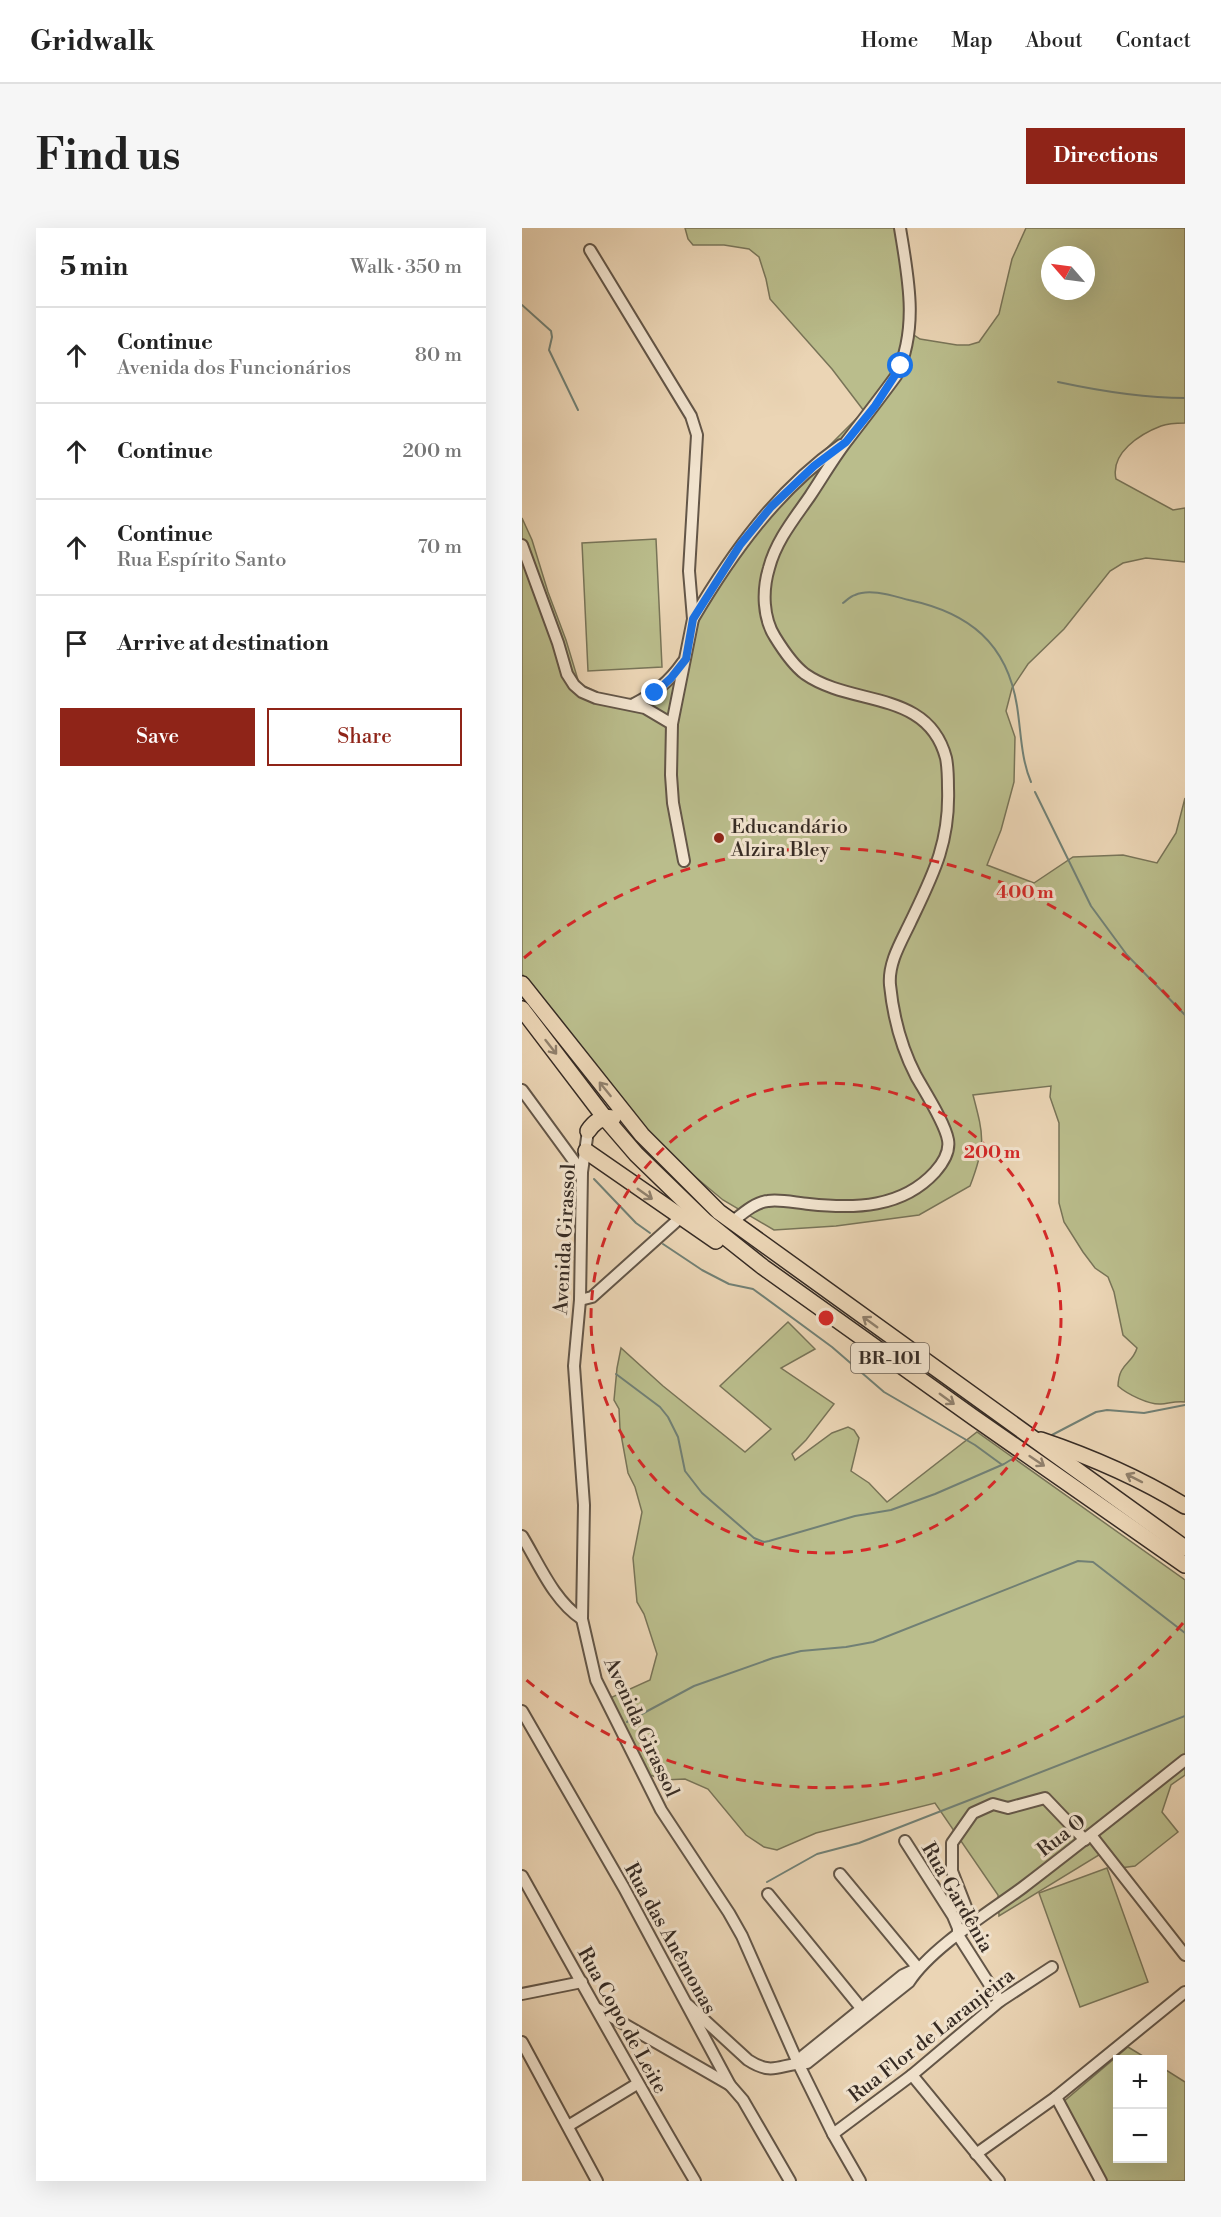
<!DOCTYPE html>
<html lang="en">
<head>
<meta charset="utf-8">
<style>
  body { margin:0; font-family:"Libre Bodoni",serif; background:#f6f6f6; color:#222 }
  .controls { position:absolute; right:18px; bottom:18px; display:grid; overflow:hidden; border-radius:0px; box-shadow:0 6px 24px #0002 }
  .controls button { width:54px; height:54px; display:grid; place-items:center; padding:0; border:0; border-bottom:2px solid #e0e0e0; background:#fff; color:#222; font:30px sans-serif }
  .compass { position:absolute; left:519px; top:18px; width:54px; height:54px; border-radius:50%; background:#fff; box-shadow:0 6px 24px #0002; rotate:298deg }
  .stop { position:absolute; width:18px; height:18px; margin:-14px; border:4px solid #1a73e8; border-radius:50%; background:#fff }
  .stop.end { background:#1a73e8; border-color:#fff; box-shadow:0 2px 6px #0008 }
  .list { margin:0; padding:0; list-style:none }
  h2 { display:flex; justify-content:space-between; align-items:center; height:78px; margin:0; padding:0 24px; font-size:26px }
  h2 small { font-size:20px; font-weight:400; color:#767676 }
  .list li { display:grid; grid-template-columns:39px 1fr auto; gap:18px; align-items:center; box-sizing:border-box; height:96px; padding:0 24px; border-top:2px solid #e0e0e0 }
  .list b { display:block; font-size:22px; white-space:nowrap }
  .list p { margin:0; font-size:20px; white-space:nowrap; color:#767676 }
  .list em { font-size:20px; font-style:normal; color:#767676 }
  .actions { display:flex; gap:12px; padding:18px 24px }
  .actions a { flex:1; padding:14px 0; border:2px solid #8f2418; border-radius:0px; text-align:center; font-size:21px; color:#8f2418 }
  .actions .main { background:#8f2418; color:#fff }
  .icon { flex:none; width:33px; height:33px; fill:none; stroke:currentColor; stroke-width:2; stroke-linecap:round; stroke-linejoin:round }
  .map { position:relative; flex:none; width:663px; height:1953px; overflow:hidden; border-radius:0px }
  header { display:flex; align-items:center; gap:36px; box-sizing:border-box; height:84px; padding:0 30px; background:#fff; border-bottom:2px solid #e0e0e0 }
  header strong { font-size:28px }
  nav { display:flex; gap:33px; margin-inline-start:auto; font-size:21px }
  .intro { display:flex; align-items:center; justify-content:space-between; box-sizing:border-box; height:144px; padding:0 36px }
  h1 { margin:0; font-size:42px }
  .button { padding:15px 27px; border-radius:0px; background:#8f2418; color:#fff; font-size:21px; font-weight:700 }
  main { display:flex; gap:36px; padding:0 36px }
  aside { flex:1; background:#fff; border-radius:0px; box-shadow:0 6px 24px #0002 }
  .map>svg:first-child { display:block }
  .green { fill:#babd8c; stroke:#787458; stroke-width:1.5; fill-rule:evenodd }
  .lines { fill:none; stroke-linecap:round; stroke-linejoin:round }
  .stream { stroke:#718075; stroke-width:2 }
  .minor-casing { stroke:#635648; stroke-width:14 }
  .highway-casing { stroke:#362b24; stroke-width:18 }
  .minor { stroke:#f2e4cf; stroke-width:10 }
  .highway { stroke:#ebd5b5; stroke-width:15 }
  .oneway { stroke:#90806c }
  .route { stroke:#1a73e8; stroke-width:8 }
  .ring { fill:none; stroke:#d62828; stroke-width:3; stroke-dasharray:10 8 }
  .poi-dot { fill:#8f2418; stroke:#f2e4cf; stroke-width:2 }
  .labels { text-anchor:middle; stroke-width:6; stroke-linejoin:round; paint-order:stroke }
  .shield { fill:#f2e4cf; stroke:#6e6257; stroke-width:1.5 }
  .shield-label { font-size:18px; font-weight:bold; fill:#362b24 }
  .poi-label { font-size:20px; fill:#362b24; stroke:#f2e4cf; text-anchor:start }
  .street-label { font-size:20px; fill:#362b24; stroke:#f2e4cf }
  .centre { fill:#d62828; stroke:#f2e4cf; stroke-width:3 }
  .ring-label { font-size:18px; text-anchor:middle; font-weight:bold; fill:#d62828; stroke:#f2e4cf; stroke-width:6; stroke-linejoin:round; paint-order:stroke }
</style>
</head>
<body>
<header>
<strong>Gridwalk</strong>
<nav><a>Home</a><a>Map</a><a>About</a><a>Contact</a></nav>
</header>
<div class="intro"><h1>Find us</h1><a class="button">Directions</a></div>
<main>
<aside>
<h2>5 min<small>Walk · 350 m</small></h2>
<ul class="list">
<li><svg class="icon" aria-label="ahead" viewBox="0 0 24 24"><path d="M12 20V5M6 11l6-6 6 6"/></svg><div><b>Continue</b><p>Avenida dos Funcionários</p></div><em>80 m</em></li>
<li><svg class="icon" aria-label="ahead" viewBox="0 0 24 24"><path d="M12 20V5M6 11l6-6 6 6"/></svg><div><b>Continue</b></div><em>200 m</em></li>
<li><svg class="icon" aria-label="ahead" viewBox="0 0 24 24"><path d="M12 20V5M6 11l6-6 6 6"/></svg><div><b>Continue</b><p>Rua Espírito Santo</p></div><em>70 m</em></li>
<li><svg class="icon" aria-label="arrive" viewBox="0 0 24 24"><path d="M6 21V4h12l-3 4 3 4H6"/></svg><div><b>Arrive at destination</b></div></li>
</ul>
<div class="actions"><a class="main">Save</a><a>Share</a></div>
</aside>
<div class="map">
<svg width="663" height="1953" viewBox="0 0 663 1953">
  <rect width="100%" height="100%" fill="#ebd5b5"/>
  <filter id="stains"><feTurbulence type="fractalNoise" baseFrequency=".00333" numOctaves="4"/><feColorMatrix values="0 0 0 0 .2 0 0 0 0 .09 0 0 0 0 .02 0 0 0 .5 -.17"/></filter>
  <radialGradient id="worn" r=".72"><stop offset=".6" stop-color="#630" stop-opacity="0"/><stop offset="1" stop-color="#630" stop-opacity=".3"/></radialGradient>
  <!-- green -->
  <g class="green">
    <path d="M 163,0 L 374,0 L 386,103 L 398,111 L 435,117 L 447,117 L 457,114 L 477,86 L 490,31 L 504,0 L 663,0 L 663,195 C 655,195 647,195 639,198 C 618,206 588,225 594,251 L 651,282 L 663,280 L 663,334 L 624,330 L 601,335 L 588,343 L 542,401 L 506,436 L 490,460 L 484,483 L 493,509 L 492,554 L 479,602 L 465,637 L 512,655 L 551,629 L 601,627 L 635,635 L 654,605 L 663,570 L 663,1174 C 654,1173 648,1175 639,1176 C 627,1177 605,1166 596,1158 C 597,1134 610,1137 615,1120 L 601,1107 L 592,1064 L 586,1049 L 573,1040 L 561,1024 L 542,994 L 537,975 L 537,895 L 528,869 L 529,858 L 451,867 C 462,909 464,916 448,958 L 397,987 L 314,998 L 252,1002 L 201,972 L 153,932 L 108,883 L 0,746 L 0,290 L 10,312 L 26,364 L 44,412 L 56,452 L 60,457 L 84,469 L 98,472 L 112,470 L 136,460 L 161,428 L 172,386 L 284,241 L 342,183 L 310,141 L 248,71 L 244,51 L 237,29 L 227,21 L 202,17 L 171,17 L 166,11 ZM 528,27 L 564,27 L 564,63 L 528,63 Z"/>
    <path d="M 134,311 L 140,439 L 66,443 L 60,315 Z"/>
    <path d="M 266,1094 L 293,1121 L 259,1140 L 312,1176 L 284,1212 L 270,1226 L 273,1232 L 310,1205 L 326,1199 L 332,1202 L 337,1210 L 329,1243 L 347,1255 L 365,1274 L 455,1204 L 663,1352 L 663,1547 L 649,1557 L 640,1584 L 656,1604 L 613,1638 L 591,1641 L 580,1625 L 477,1688 L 476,1667 L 413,1575 L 294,1605 L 255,1622 L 242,1619 L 224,1607 L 186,1561 L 163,1551 L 142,1552 L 128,1547 L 88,1470 L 128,1452 L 135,1426 L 122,1386 L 115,1374 L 111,1330 L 120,1284 L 113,1259 L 106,1245 L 98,1201 L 97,1181 L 92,1172 L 95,1140 L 99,1120 L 141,1158 L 223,1224 L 249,1201 L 198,1158 Z"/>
    <path d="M 585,1640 L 626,1754 L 558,1779 L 517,1665 Z"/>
    <path d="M 606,1819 L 626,1831 L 596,1832 L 596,1930 L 640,1930 L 641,1840 L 663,1854 L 663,1953 L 582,1953 L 540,1875 Z"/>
  </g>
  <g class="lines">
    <!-- stream -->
    <g class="stream">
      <path d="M 0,77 L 29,103 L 30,109 L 27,122 L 56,182"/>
      <path d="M 536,154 C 578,163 620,170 663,170"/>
      <path d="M 321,375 C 325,372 329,368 333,367 C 348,360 371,368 387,372 C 447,385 485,415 495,478 C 499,503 499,531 509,554"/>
      <path d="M 513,564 L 569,678 L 605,727 L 663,787"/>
      <path d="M 72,951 L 114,995 L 128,1005"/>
      <path d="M 141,1016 L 180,1042 L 207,1056 L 231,1061 L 310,1119 L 362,1164 L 453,1217 L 479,1236"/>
      <path d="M 94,1146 L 138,1179 L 146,1189 L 156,1209 L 163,1243 L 180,1265 L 232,1310 L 242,1314 L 247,1313 L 333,1288 L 369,1282 L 413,1266 L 482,1236 L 495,1228"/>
      <path d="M 528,1208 L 574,1184 L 585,1182 L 622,1185 L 663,1177"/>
      <path d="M 105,1494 L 172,1458 L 251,1430 L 279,1423 L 324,1419 L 351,1414 L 556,1333 L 571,1334 L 663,1405"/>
      <path d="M 245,1654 L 295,1626 L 337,1615 L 663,1488"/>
    </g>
    <defs>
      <g id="minor">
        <path d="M 68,22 L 169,188 L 175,207 L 167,343 L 171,391 L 150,496 L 149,547 L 151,575 L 162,633"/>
        <path d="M 0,317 L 36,415 L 45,446 L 52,457 L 60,464 L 74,470 L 123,480 L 150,496"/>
        <path d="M 171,391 C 210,325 255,262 319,217"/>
        <path d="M 112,476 C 133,465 147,454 161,434"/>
        <path d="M 0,862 L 60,944"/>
        <path d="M 66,903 L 60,944 L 58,1072 L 52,1138 L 62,1277 L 60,1391 L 74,1452 L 139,1582 L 207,1685 L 220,1708 L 276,1835 L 311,1906 L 338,1953"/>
        <path d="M 210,994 C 220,986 233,974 246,973 C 258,971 274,975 287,976 C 333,981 380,980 413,944 C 421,935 428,923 426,912 C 423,895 403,864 394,848 C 380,821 371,787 368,757 C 366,735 379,714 388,695 C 411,647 428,615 426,560 C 426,550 426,540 424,530 C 406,461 330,479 283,446 C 271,437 261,422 253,409 C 241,390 240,363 247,340 C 254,313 272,291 288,268 C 300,250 311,231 324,214 C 341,192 358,170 374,148 C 397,100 386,49 378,0"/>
        <path d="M 58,1072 L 70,1069 L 158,990"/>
        <path d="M 0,1308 C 17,1336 32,1373 60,1391"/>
        <path d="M 0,1483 L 102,1660 L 208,1857 L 221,1872 L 268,1953"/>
        <path d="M 569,1607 L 663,1727"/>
        <path d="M 383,1613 L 431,1688 L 436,1700 L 436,1707 L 478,1773"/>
        <path d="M 318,1646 L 396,1740"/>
        <path d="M 0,1648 C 57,1750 113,1852 173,1953"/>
        <path d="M 246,1666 L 339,1780"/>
        <path d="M 451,1697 L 430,1643 L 430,1615 L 451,1585 L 471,1576 L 486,1580 L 523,1570 L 563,1612"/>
        <path d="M 0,1766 L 60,1754"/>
        <path d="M 166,1777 L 226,1832 C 252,1849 258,1835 285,1835 L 387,1754 C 409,1720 466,1685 500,1660 C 555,1618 609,1575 663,1532"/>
        <path d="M 76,1781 L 208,1857"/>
        <path d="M 0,1814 L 75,1953"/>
        <path d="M 276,1835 L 281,1828 L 381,1747 L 396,1740"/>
        <path d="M 390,1847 L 477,1953"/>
        <path d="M 534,1869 L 579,1953"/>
        <path d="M 46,1898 L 115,1856"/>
        <path d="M 311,1906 L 390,1847 L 478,1773 L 530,1739"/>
        <path d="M 454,1926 L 534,1869 L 663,1764"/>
      </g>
      <g id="highway">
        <path d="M 0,756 L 120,907 L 197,984 L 663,1320"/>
        <path d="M 0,781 L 83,890 L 114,926 L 183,993 L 241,1039 L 451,1189 L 663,1337"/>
        <path d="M 66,903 C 72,894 80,888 91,890"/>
        <path d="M 64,923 L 194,1013"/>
        <path d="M 519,1212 C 569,1229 618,1250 663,1278"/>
      </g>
    </defs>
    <!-- minor casing -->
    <use href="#minor" class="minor-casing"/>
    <!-- highway casing -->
    <use href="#highway" class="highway-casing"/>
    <!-- minor -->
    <use href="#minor" class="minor"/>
    <!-- highway -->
    <use href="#highway" class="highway"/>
  </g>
  <!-- one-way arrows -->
  <defs><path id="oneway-shaft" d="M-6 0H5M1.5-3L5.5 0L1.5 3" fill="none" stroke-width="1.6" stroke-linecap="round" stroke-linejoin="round" transform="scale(1.5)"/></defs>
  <g class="oneway">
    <use href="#oneway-shaft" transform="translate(29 819) rotate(52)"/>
    <use href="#oneway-shaft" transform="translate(83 861) rotate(-129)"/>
    <use href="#oneway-shaft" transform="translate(123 966) rotate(35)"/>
    <use href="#oneway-shaft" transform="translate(348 1094) rotate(-144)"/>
    <use href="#oneway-shaft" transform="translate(425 1171) rotate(36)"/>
    <use href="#oneway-shaft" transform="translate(515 1233) rotate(34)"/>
    <use href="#oneway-shaft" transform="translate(612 1250) rotate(-153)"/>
  </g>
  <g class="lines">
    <!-- route -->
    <path class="route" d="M 133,465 L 149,450 L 164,431 L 171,391 L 218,317 L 249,279 L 292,238 L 324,214 L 353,178 L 379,138"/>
  </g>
  <!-- distance rings -->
  <g class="ring">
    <circle cx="304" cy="1090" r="235"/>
    <path d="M661 1395A470 470 0 0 1 2 1450M2 730A470 470 0 0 1 661 785"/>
  </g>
  <!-- markers -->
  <circle class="poi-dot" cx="197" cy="610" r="6"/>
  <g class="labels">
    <!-- shield labels -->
    <rect class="shield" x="329" y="1115" width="78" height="30" rx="4.5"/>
    <g class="shield-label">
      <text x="368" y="1136">BR-101</text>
    </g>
    <!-- poi labels -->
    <g class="poi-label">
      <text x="209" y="605">Educandário<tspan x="209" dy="23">Alzira Bley</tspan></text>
    </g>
    <!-- street labels -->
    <g class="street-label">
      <text transform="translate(42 1011) rotate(-87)" y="7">Avenida Girassol</text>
      <text transform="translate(120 1499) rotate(65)" y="7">Avenida Girassol</text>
      <text transform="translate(539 1607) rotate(-38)" y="7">Rua O</text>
      <text transform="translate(436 1669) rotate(60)" y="7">Rua Gardênia</text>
      <text transform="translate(149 1710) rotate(61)" y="7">Rua das Anêmonas</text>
      <text transform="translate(101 1792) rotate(61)" y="7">Rua Copo de Leite</text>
      <text transform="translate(409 1807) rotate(-38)" y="7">Rua Flor de Laranjeira</text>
    </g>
  </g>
  <circle cx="304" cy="1090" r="9" class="centre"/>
  <g class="ring-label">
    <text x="503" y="670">400 m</text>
    <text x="470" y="930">200 m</text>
  </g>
  <rect width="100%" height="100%" filter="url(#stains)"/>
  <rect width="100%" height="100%" fill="url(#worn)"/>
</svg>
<div class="controls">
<button>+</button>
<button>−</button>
</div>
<svg class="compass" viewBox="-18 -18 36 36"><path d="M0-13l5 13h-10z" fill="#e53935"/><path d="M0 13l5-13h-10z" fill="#767676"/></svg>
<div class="stop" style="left:379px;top:138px"></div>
<div class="stop end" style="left:133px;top:465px"></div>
</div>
</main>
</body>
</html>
